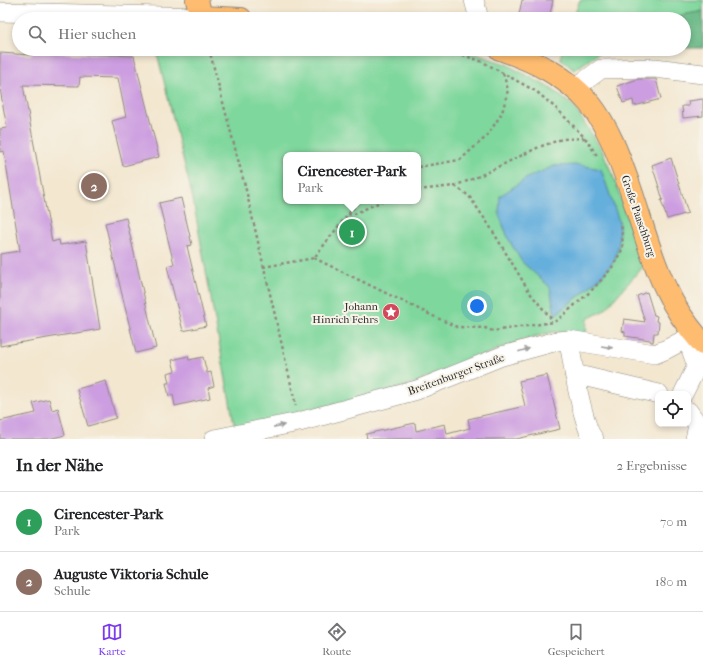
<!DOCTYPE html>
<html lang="de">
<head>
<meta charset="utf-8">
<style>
  body { margin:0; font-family:"IM FELL French Canon",serif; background:#f2f2f2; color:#202124 }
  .controls { position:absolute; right:12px; bottom:12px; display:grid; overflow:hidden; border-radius:8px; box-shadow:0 2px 6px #0003 }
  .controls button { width:36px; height:36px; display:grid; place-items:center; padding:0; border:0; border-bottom:1px solid #e0e0e0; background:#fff; color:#202124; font:20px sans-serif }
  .you { position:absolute; left:477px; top:306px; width:14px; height:14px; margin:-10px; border:3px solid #fff; border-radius:50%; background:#1a73e8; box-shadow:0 0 0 6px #1a73e833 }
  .badge { display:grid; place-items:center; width:26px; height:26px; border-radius:50%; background:#7c3aed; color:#fff; font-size:13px; font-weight:700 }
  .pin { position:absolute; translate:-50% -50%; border:2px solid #fff; box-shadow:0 1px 4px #0006 }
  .popup { position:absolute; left:283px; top:152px; width:138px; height:52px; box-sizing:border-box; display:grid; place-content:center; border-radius:8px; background:#fff; filter:drop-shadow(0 1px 3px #0005); font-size:13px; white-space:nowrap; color:#757577 }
  .popup b { font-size:15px; color:#202124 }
  .popup::after { content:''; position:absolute; left:50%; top:100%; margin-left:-8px; border:8px solid transparent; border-top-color:#fff }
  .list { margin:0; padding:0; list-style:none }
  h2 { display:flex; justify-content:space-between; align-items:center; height:52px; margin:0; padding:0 16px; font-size:17px }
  h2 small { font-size:13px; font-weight:400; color:#757577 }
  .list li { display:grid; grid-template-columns:26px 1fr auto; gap:12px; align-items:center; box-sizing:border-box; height:60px; padding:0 16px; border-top:1px solid #e0e0e0 }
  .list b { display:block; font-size:15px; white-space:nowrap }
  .list p { margin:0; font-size:13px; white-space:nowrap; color:#757577 }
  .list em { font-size:13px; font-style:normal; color:#757577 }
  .icon { flex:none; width:22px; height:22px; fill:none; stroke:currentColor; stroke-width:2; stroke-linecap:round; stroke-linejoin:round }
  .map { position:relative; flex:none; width:703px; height:439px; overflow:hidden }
  .search { position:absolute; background:#fff; box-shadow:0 2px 6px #0003; left:12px; right:12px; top:12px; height:44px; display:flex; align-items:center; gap:10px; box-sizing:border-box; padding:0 14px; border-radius:22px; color:#757577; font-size:15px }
  .sheet { height:172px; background:#fff }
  nav { display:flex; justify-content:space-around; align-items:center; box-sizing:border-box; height:56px; border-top:1px solid #e0e0e0; background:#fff; font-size:11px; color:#757577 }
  nav a { display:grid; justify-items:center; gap:2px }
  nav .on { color:#7c3aed }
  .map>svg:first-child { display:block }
  .green { fill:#7ed79c; stroke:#548164; fill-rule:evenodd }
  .forest { fill:#66b884; stroke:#487258 }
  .water { fill:#65afdd; stroke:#486d84 }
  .building { fill:#cc9de0 }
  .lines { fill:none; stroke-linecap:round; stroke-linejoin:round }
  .minor-casing { stroke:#8f897e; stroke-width:20 }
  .major-casing { stroke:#8f897e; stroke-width:24 }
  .path { stroke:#8f897e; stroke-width:2.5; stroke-dasharray:3 3; stroke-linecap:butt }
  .minor { stroke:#fff; stroke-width:19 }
  .major { stroke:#febc70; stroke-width:22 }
  .oneway { fill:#a0a0a0 }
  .labels { text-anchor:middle; stroke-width:4; stroke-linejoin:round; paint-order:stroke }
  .street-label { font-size:11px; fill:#2b2b2b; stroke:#f7f3e8 }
  .poi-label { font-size:11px; fill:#2b2b2b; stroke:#f7f3e8; text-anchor:end }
</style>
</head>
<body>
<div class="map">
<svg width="703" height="439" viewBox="0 0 703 439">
  <rect width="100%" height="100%" fill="#f7f3e8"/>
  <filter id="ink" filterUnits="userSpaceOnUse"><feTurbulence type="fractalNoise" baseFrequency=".025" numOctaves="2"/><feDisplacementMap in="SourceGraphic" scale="8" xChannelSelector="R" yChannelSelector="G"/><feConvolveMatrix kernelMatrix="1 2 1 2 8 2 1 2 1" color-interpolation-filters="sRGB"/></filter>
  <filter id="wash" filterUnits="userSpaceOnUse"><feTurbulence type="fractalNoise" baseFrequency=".012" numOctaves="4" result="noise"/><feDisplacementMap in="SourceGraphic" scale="16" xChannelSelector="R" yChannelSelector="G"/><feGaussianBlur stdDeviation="0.9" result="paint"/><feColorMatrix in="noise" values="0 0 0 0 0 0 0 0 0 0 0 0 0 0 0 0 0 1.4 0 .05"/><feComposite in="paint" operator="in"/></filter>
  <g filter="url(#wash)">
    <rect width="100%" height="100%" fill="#f3e7d0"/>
    <!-- green -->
    <g class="green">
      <path d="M 580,0 L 703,0 L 703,11 L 663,19 L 573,19 Z"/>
      <path d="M 156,49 L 460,49 L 506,64 L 553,90 L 574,107 L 602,150 L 616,183 L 629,225 L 644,266 L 622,290 L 605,310 L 587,319 L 586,334 L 553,332 L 522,340 L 404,387 L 235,429 L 192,195 ZM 286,155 L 418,155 L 418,201 L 286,201 ZM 614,260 L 600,278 L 579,296 L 555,314 L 550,287 Z"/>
      <path d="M 563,49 L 605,49 L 574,70 L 560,58 Z"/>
    </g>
    <!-- forest -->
    <path class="forest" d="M 703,11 L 703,48 L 684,48 L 684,19 L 663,19 Z"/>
    <!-- water -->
    <path class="water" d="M 579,165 L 601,169 L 619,221 L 619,243 L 615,260 L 600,278 L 579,296 L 555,315 L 550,287 L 522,262 L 509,240 L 499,215 L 500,196 L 527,178 L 554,166 Z"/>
    <g id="blocks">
      <!-- building -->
      <g class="building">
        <path d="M 522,0 L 553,0 L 549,19 L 518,19 Z"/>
        <path d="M 32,49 L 59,49 L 58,53 L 134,56 L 159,157 L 123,166 L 112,121 L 126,117 L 118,78 L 80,77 L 79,86 L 23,85 L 52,242 L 59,240 L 60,245 L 86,241 L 100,329 L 0,346 L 0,254 L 20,251 L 4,151 L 0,152 L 0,129 L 7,128 L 0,89 L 0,53 L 31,55 Z"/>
        <path d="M 638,79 L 656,79 L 661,99 L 634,106 L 633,100 L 623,103 L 617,86 Z"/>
        <path d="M 703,99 L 703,116 L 683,118 L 682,106 L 689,106 L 688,101 Z"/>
        <path d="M 671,158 L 688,213 L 667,219 L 661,200 L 663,200 L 652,165 Z"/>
        <path d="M 181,198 L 192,245 L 187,246 L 206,326 L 183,331 L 167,266 L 174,264 L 159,203 Z"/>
        <path d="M 126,218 L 156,348 L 136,353 L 105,223 Z"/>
        <path d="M 647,292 L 654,315 L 657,316 L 656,321 L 659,322 L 658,333 L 654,333 L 653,342 L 651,342 L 650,340 L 625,336 L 625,332 L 622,331 L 624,319 L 645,322 L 637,296 Z"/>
        <path d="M 188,356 L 189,360 L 203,357 L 207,373 L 211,372 L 214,386 L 208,388 L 210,398 L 175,406 L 173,395 L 169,396 L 166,383 L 169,383 L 167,373 L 175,371 L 172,360 Z"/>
        <path d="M 547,375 L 560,429 L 516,439 L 367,439 L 366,434 L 415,423 L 416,431 L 445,424 L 447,434 L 470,428 L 468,419 L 525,406 L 519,381 Z"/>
        <path d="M 106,381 L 116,418 L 88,426 L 77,389 Z"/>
        <path d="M 49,399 L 52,410 L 58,408 L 65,435 L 49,439 L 0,439 L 0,421 L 36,413 L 33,403 Z"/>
      </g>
    </g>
  </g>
  <g filter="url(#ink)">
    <use href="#blocks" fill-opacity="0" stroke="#8f897e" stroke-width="1"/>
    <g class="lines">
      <defs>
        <g id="minor">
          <path d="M 474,0 L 479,19"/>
          <path d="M 0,12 L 201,17"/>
          <path d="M 575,88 L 601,69 L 655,68 L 703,74"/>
          <path d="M 569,340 C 573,367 577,393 585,419 C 587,426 589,434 594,439"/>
          <path d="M 574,374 L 659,394"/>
          <path d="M 683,394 L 697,366 L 687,338"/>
          <path d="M 688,411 L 698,425 L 695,439"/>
          <path d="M 214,439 L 299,422 L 417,390 L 502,356 L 557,341 L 569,340 L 655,354 L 667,349 L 695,334"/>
        </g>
        <g id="major">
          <path d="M 197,0 L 201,17 L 241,19"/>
          <path d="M 500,49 C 534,61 567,76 590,104 C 609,128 619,157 629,185 C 641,219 650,257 666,289 C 675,309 688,327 703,344"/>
        </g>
      </defs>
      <!-- minor casing -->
      <use href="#minor" class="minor-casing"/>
      <!-- major casing -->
      <use href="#major" class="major-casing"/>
      <!-- path -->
      <g class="path">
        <path d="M 209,49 L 246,190 L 296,406"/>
        <path d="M 433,49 L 460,54 L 483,62 L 537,92 L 558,110 L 585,138 L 598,157"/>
        <path d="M 418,167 L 460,160 L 487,136 L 502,113 L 508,90 L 503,73"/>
        <path d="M 455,186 L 469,196 L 489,225 L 530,293 L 553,321"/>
        <path d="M 418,190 L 454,186 L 475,178 L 539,147 L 562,139 L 585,138"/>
        <path d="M 348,214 L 352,215 L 382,201"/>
        <path d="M 314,258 L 435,317 L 457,327 L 485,328 L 493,331 L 554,322 L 561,317 L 591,291 L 611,269 L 623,248 L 621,223"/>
        <path d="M 263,267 L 314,258 L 348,214 L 360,201"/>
      </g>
      <!-- minor -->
      <use href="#minor" class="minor"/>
      <!-- major -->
      <use href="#major" class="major"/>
    </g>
    <!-- one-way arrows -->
    <defs><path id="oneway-solid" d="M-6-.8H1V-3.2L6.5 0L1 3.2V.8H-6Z"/></defs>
    <g class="oneway">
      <use href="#oneway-solid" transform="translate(607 347) rotate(9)"/>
      <use href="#oneway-solid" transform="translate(524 350) rotate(-16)"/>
      <use href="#oneway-solid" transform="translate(279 426) rotate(-11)"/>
    </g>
  </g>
  <!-- icons -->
  <defs>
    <symbol id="sight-disc" viewBox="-11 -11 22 22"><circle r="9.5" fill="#d1495b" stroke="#f7f3e8"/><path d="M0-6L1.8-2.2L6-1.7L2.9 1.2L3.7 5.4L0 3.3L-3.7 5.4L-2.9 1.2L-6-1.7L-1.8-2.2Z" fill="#fff"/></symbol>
  </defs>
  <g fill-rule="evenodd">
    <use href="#sight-disc" x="381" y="302" width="20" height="20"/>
  </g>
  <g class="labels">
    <!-- street labels -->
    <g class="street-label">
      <text transform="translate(639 216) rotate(71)" y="4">Große Paaschburg</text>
      <text transform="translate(456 374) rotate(-20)" y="4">Breitenburger Straße</text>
    </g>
    <!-- poi labels -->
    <g class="poi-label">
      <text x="378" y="310">Johann<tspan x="378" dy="13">Hinrich Fehrs</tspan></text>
    </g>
  </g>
</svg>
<div class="controls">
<button><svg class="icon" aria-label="locate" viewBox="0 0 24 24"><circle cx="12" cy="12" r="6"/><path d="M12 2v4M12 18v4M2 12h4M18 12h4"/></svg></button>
</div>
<div class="you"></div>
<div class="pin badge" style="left:352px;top:232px;background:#2e9e5b">1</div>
<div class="popup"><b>Cirencester-Park</b>Park</div>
<div class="pin badge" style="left:94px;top:186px;background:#8d6e63">2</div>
<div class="search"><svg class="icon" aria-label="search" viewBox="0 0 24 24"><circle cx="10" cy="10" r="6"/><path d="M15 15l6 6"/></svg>Hier suchen</div>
</div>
<section class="sheet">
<h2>In der Nähe<small>2 Ergebnisse</small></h2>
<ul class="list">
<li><span class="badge" style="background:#2e9e5b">1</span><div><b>Cirencester-Park</b><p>Park</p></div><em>70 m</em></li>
<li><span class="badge" style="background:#8d6e63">2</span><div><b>Auguste Viktoria Schule</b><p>Schule</p></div><em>180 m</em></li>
</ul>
</section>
<nav>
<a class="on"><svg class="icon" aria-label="map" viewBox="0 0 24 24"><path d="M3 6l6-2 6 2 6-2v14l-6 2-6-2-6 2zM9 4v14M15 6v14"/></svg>Karte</a>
<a><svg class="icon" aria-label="directions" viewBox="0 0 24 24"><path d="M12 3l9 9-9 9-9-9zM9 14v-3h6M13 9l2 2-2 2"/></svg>Route</a>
<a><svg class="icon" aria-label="saved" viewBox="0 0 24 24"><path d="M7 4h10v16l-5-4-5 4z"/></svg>Gespeichert</a>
</nav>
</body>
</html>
